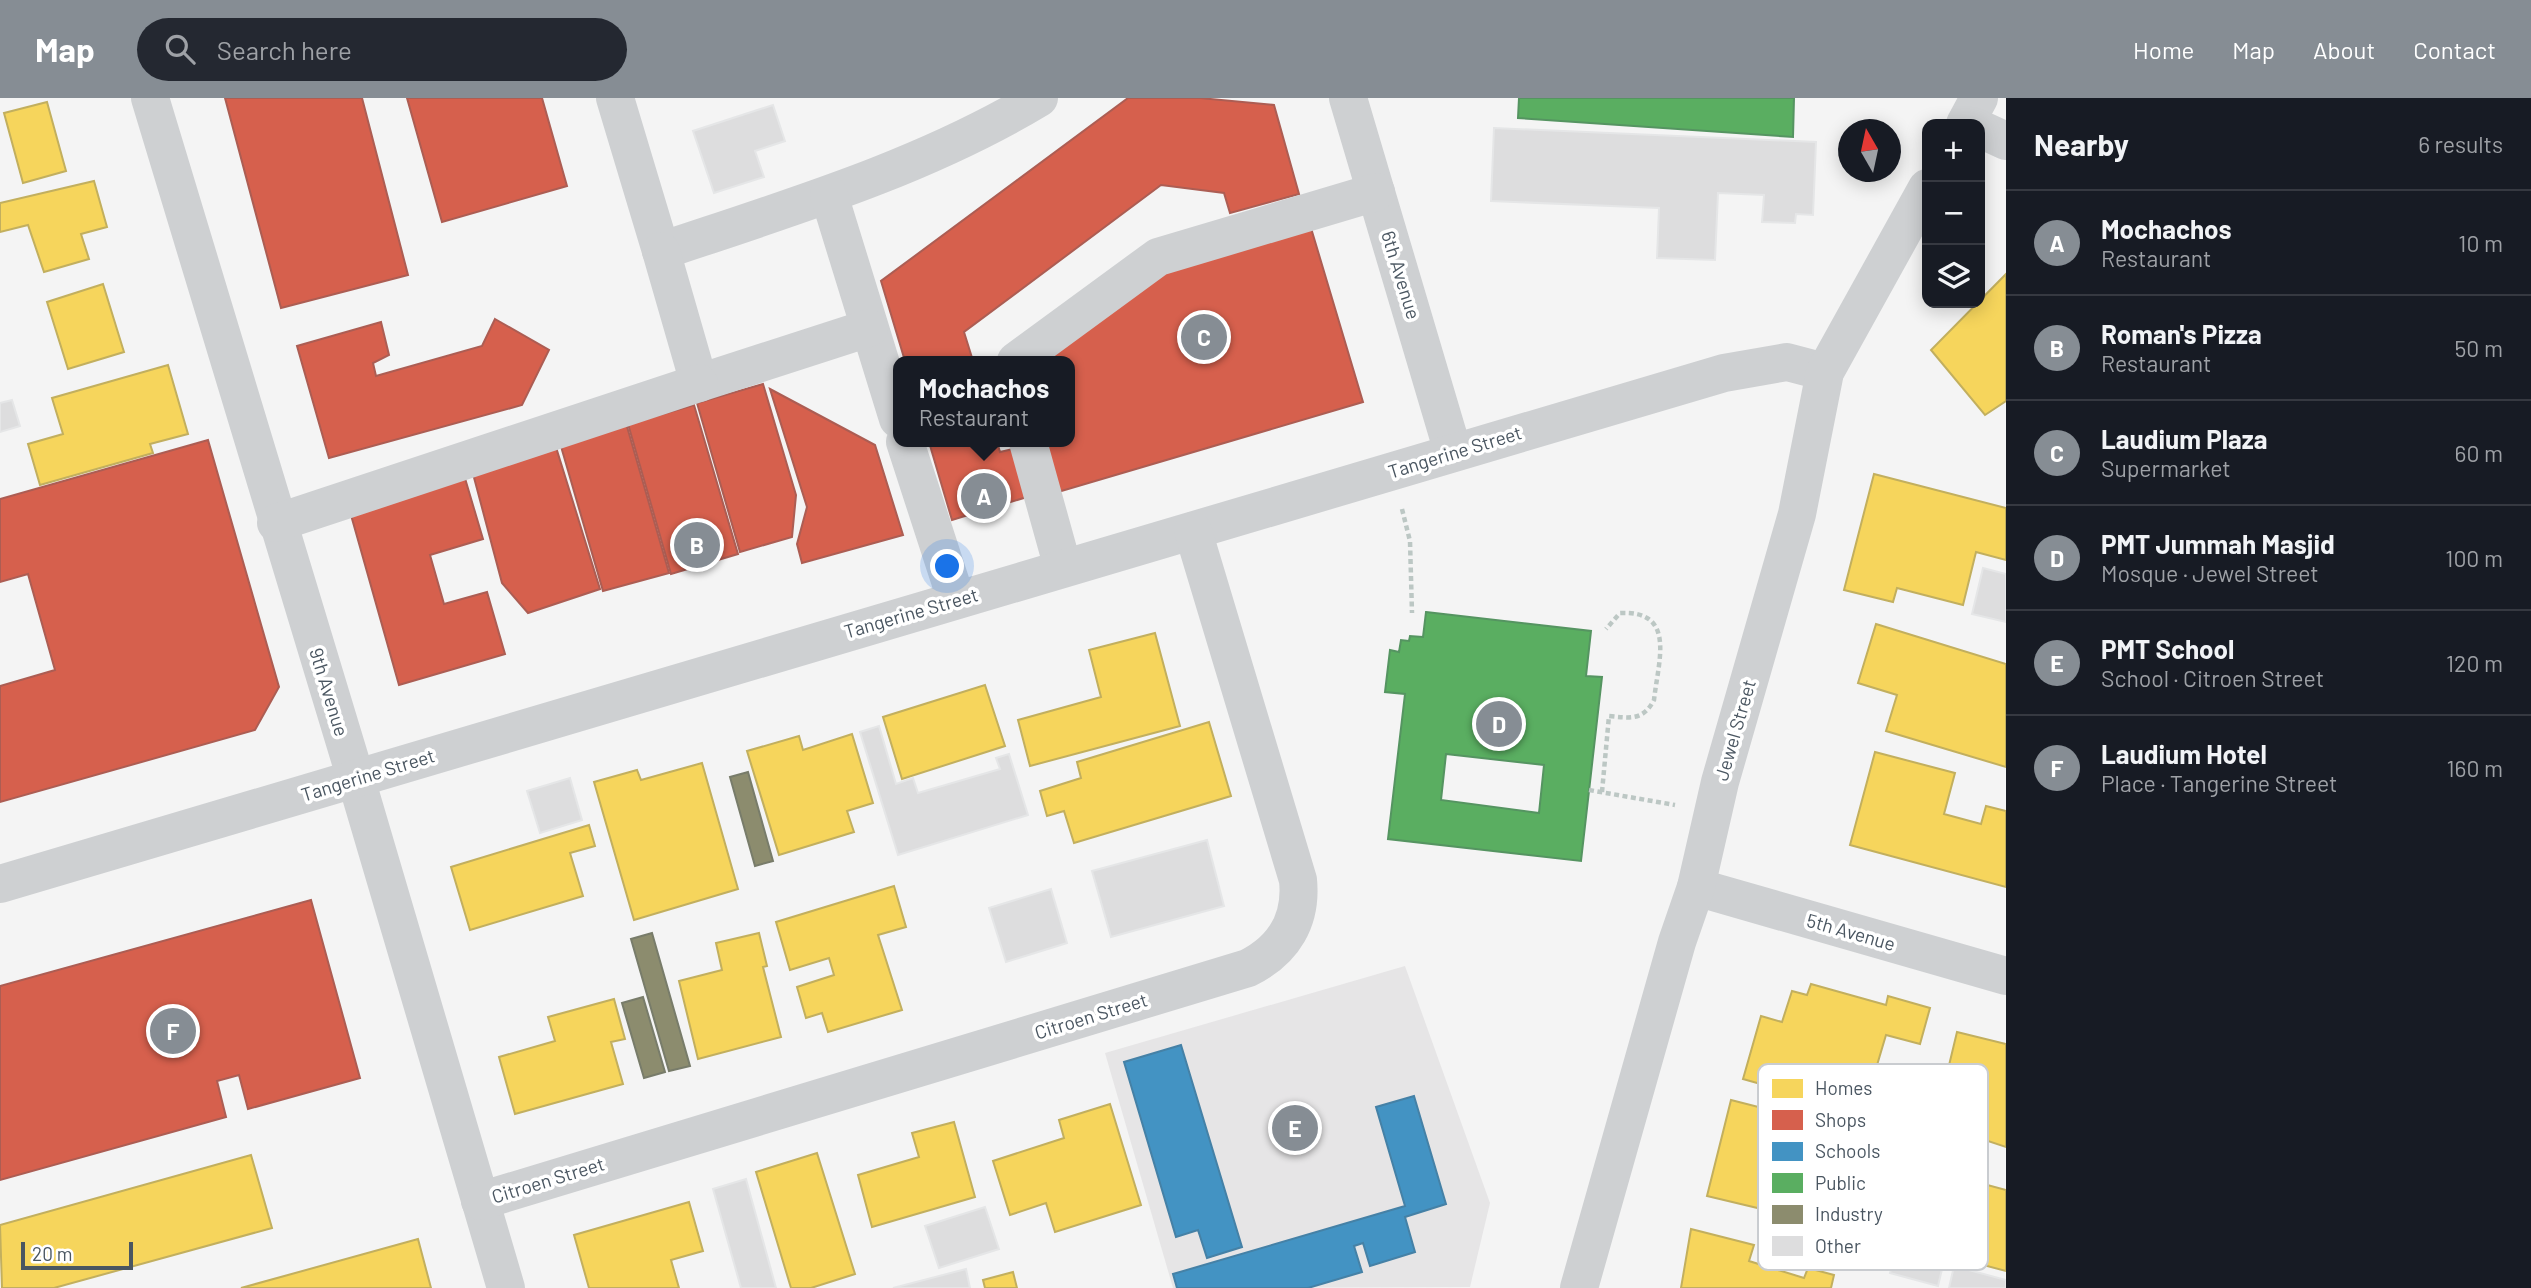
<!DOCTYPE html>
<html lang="en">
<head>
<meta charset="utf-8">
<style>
  body { margin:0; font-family:Barlow,sans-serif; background:#242831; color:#f1f3f6 }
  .controls { position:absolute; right:21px; top:21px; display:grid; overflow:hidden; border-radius:14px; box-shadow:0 4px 18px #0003 }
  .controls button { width:63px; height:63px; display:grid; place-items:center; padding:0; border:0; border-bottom:2px solid #363941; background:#171b24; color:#f1f3f6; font:35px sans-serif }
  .compass { position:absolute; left:1838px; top:21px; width:63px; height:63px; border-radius:50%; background:#171b24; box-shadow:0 4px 18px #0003; rotate:351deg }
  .scale { position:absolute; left:21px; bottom:18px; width:112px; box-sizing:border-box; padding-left:7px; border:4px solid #4a5661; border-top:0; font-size:19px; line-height:24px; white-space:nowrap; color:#4a5661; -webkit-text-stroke:5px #fff; paint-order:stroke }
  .you { position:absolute; left:948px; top:469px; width:24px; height:24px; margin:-18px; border:5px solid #fff; border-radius:50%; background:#1a73e8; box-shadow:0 0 0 10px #1a73e833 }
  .badge { display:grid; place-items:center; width:46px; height:46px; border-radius:50%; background:#868d94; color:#fff; font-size:23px; font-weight:700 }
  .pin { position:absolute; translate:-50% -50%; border:4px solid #fff; box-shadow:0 2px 7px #0006 }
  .popup { position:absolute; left:893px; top:258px; width:182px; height:91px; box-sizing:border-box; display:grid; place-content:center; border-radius:14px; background:#171b24; filter:drop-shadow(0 2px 5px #0005); font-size:23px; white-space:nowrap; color:#9ea1a6 }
  .popup b { font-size:26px; color:#f1f3f6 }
  .popup::after { content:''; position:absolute; left:50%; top:100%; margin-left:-14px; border:14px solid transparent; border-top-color:#171b24 }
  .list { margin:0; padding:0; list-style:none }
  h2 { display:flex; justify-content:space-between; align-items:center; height:91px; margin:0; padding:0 28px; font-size:30px }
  h2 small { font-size:23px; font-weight:400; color:#9ea1a6 }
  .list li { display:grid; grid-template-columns:46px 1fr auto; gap:21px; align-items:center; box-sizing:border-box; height:105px; padding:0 28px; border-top:2px solid #363941 }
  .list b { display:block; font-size:26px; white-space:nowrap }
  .list p { margin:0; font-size:23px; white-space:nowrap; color:#9ea1a6 }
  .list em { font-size:23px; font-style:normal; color:#9ea1a6 }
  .icon { flex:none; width:38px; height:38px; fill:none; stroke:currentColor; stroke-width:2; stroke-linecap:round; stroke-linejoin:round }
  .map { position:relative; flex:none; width:2006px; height:1190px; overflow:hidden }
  header { display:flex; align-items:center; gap:42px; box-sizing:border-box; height:98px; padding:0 35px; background:#868d94; color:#fff }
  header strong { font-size:33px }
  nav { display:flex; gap:38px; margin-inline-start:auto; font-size:24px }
  .search { width:490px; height:63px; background:#242831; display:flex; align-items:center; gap:18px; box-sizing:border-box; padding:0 24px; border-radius:38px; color:#9ea1a6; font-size:26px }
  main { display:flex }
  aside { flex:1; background:#171b24 }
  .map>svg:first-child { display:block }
  .education { fill:#e6e5e6 }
  .homes { fill:#f6d55c; stroke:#c2af5e; stroke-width:2 }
  .shops { fill:#d6604d; stroke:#ac5d53; stroke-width:2 }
  .schools { fill:#4393c3; stroke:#4581a6; stroke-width:2 }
  .public { fill:#5aae61; stroke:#559461; stroke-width:2; fill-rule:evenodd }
  .industry { fill:#8c8c6e; stroke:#787c6a; stroke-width:2 }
  .building { fill:#ddddde; stroke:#e5e6e7; stroke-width:2 }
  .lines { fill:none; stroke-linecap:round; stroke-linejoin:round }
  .path { stroke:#bcc7c4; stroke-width:4.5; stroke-dasharray:5 3.5; stroke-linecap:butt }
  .minor { stroke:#ced0d2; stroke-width:38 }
  .labels { text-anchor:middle; stroke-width:7; stroke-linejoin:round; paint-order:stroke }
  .street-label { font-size:19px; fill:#4a5661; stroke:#fff }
  .key { fill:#fff; stroke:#c9ccd0; stroke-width:2 }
  .key-label { font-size:19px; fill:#4a5661 }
</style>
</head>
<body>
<header>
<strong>Map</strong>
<div class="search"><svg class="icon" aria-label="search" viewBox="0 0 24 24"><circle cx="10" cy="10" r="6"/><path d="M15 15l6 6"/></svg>Search here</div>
<nav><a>Home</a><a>Map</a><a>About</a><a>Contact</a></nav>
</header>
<main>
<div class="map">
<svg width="2006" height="1190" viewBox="0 0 2006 1190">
  <rect width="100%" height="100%" fill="#f4f4f4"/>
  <!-- education -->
  <path class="education" d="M 1405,868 L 1490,1105 L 1470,1189 L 1173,1190 L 1105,955 Z"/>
  <!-- homes -->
  <g class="homes">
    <path d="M 47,4 L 66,73 L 23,85 L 4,15 Z"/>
    <path d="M 94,83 L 107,129 L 81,136 L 89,161 L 44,174 L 28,127 L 0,134 L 0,105 Z"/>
    <path d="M 2006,176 L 2006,303 L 1985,317 L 1931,252 Z"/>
    <path d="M 103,186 L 124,254 L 68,271 L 47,204 Z"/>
    <path d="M 168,267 L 188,336 L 150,346 L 153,355 L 40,387 L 28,346 L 63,336 L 52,300 Z"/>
    <path d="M 1874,376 L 2006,410 L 2006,462 L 1976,454 L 1963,507 L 1897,490 L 1893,504 L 1844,492 Z"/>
    <path d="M 1876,526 L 2006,566 L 2006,669 L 1886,633 L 1897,597 L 1858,585 Z"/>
    <path d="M 1155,535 L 1180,628 L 1030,668 L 1018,622 L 1101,599 L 1089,552 Z"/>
    <path d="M 985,587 L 1005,648 L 902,681 L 883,619 Z"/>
    <path d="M 1209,624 L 1231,698 L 1074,745 L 1064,713 L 1047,718 L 1040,693 L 1081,680 L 1077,664 Z"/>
    <path d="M 852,636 L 873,705 L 847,713 L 854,734 L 779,757 L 747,653 L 799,638 L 803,652 Z"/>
    <path d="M 1875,654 L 1955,675 L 1944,716 L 1981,726 L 1986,708 L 2006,713 L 2006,789 L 1850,747 Z"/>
    <path d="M 702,665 L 738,791 L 634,822 L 594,684 L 637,672 L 641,682 Z"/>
    <path d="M 589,727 L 595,748 L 570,755 L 583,798 L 470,832 L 451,769 Z"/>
    <path d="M 894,788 L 906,829 L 878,837 L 902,912 L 828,934 L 822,915 L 806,920 L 797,889 L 834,877 L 829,860 L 790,872 L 776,824 Z"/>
    <path d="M 759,835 L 767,868 L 763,869 L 781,939 L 698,961 L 679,883 L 722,872 L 716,845 Z"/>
    <path d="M 1811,886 L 1886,907 L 1888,898 L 1930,910 L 1920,946 L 1886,937 L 1872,984 L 1831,972 L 1821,1003 L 1743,981 L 1761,918 L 1782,924 L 1792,893 L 1807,897 Z"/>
    <path d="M 614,901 L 625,941 L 611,944 L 623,986 L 515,1016 L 499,959 L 555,943 L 548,919 Z"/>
    <path d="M 1957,934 L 2006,946 L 2006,1049 L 1949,1030 L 1958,992 L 1945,984 Z"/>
    <path d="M 1731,1002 L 1794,1018 L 1770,1113 L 1707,1098 Z"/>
    <path d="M 1110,1006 L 1141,1107 L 1055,1134 L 1046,1105 L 1010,1117 L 993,1063 L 1064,1040 L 1059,1022 Z"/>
    <path d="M 954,1024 L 975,1099 L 872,1129 L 858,1077 L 919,1059 L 912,1035 Z"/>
    <path d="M 817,1055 L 855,1176 L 811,1190 L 791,1190 L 756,1074 Z"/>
    <path d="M 251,1057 L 272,1130 L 54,1190 L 2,1190 L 0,1127 Z"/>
    <path d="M 1932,1072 L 2006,1092 L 2006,1173 L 1912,1148 Z"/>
    <path d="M 689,1104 L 703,1153 L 671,1162 L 679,1190 L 589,1190 L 574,1137 Z"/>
    <path d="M 1691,1131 L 1754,1147 L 1749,1163 L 1804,1180 L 1808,1170 L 1834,1177 L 1831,1190 L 1681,1190 Z"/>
    <path d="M 418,1141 L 431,1190 L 241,1190 Z"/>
    <path d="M 1013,1174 L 1017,1190 L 985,1190 L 983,1182 Z"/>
  </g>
  <!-- shops -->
  <g class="shops">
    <path d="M 225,0 L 362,0 L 408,177 L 281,210 Z"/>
    <path d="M 407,0 L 542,0 L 567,88 L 442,124 Z"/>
    <path d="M 1128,0 L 1200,0 L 1274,7 L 1299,96 L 1230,115 L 1224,95 L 1161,87 L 964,234 L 973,263 L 905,263 L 881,183 Z"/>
    <path d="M 1308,120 L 1363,304 L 1058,394 L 1043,344 L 1070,344 L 1070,263 L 1035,263 L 1136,185 Z"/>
    <path d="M 495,221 L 549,252 L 522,307 L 329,360 L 297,248 L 381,224 L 389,257 L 373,265 L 376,278 L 482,248 Z"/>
    <path d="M 763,286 L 796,397 L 792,439 L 740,454 L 697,305 Z"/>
    <path d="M 770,291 L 875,347 L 903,437 L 802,465 L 797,446 L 807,409 Z"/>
    <path d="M 694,307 L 738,456 L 671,476 L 628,326 Z"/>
    <path d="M 626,325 L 669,475 L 603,493 L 560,345 Z"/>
    <path d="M 208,342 L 279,589 L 255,632 L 0,704 L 0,588 L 55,572 L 28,476 L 0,484 L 0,401 Z"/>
    <path d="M 929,344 L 997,344 L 1000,354 L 1013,351 L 1027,399 L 952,422 Z"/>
    <path d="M 555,346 L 600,491 L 528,515 L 502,485 L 472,372 Z"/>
    <path d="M 464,377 L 483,441 L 430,457 L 444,506 L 487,494 L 505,556 L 399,587 L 349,410 Z"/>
    <path d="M 311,802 L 360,980 L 248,1011 L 239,977 L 217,983 L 226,1019 L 0,1082 L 0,888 Z"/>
  </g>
  <!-- schools -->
  <g class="schools">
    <path d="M 1181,947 L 1242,1149 L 1207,1160 L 1198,1132 L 1176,1139 L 1124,964 Z"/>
    <path d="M 1414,998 L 1446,1106 L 1405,1119 L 1415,1154 L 1370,1168 L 1363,1145 L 1354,1148 L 1362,1174 L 1308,1190 L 1177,1190 L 1173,1176 L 1405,1108 L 1376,1009 Z"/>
  </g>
  <!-- public -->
  <g class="public">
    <path d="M 1519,0 L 1794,0 L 1793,39 L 1518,20 Z"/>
    <path d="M 1426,514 L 1591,533 L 1586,578 L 1602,579 L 1581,763 L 1388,741 L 1405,596 L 1385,594 L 1390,552 L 1399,554 L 1401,542 L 1409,543 L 1410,538 L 1423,539 ZM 1446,656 L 1544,667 L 1539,715 L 1441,702 Z"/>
  </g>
  <!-- industry -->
  <g class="industry">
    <path d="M 748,674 L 773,763 L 755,768 L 730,679 Z"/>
    <path d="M 652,835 L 690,968 L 669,973 L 631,841 Z"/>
    <path d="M 643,899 L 665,974 L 644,980 L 622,905 Z"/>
  </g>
  <!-- building -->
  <g class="building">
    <path d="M 773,7 L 785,43 L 755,53 L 764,79 L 714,95 L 693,33 Z"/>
    <path d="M 1494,30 L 1816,44 L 1813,117 L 1796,116 L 1795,125 L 1762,124 L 1764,97 L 1718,95 L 1715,162 L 1657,160 L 1659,110 L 1491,103 Z"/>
    <path d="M 12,302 L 20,328 L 0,334 L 0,305 Z"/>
    <path d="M 1983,470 L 2006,476 L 2006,524 L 1972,516 Z"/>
    <path d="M 879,628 L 896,686 L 913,680 L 918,695 L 1000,671 L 996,660 L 1009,656 L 1028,717 L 898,757 L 860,634 Z"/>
    <path d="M 570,680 L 582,722 L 540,735 L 527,693 Z"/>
    <path d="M 1207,742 L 1224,808 L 1111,839 L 1092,773 Z"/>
    <path d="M 1051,791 L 1067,845 L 1006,864 L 989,810 Z"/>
    <path d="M 1800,1055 L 1883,1077 L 1869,1133 L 1785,1111 Z"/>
    <path d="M 746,1081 L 776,1190 L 741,1190 L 713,1091 Z"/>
    <path d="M 985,1109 L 999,1151 L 939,1170 L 925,1128 Z"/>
    <path d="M 1811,1132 L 1858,1145 L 1854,1164 L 1806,1152 Z"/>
    <path d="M 1896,1154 L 1943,1167 L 1938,1188 L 1890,1175 Z"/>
    <path d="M 1954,1168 L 2006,1182 L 2006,1190 L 1949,1190 Z"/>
    <path d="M 966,1171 L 970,1190 L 893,1190 Z"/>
  </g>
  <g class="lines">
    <!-- path -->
    <g class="path">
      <path d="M 1402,411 L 1410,443 L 1412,515"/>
      <path d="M 1589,692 L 1675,707"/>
      <path d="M 1602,694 L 1609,618 C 1630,620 1643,623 1654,602 C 1658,564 1677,512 1620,515 L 1606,531"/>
    </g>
    <!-- minor -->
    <g class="minor">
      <path d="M 150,0 L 356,681 L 506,1190"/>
      <path d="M 615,0 L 661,153 C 789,110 923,70 1039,0"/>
      <path d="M 1348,0 L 1453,354"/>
      <path d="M 1965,26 L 1979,0"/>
      <path d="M 1980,31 L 2006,43"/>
      <path d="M 829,97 L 898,321"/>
      <path d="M 661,153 L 699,285 L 869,230"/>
      <path d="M 1016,263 L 1158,159 L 1376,94"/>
      <path d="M 905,344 L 956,501"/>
      <path d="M 1028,344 L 1063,470"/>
      <path d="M 276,425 L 699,285"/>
      <path d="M 0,786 L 1724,275 L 1787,264 L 1825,274"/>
      <path d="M 1696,789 L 2006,878"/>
      <path d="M 480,1103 L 1248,870 C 1284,852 1302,822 1298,782 L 1193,433"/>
      <path d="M 1579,1190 L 1677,844 L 1696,789 L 1720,684 L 1797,416 L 1825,274 L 1927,90"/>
    </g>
  </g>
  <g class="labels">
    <!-- street labels -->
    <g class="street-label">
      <text transform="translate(1401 177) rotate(73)" y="7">6th Avenue</text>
      <text transform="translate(1455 354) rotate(-17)" y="7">Tangerine Street</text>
      <text transform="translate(911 515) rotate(-16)" y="7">Tangerine Street</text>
      <text transform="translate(329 594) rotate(73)" y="7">9th Avenue</text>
      <text transform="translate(1735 632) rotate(-74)" y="7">Jewel Street</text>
      <text transform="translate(368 677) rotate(-17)" y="7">Tangerine Street</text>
      <text transform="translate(1851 834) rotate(16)" y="7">5th Avenue</text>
      <text transform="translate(1091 918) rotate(-17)" y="7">Citroen Street</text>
      <text transform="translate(548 1082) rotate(-17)" y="7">Citroen Street</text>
    </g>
  </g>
  <!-- legend -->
  <rect x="1758" y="966" width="230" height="206" rx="10" class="key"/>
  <rect x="1772" y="981" width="31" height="19" fill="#f6d55c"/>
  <rect x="1772" y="1012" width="31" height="20" fill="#d6604d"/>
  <rect x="1772" y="1044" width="31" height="19" fill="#4393c3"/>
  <rect x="1772" y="1075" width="31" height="20" fill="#5aae61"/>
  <rect x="1772" y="1107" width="31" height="19" fill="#8c8c6e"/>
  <rect x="1772" y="1138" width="31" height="20" fill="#ddddde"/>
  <g class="key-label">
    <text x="1815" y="997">Homes</text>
    <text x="1815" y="1029">Shops</text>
    <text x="1815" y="1060">Schools</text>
    <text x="1815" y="1092">Public</text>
    <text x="1815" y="1123">Industry</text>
    <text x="1815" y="1155">Other</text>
  </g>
</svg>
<div class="controls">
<button>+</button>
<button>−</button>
<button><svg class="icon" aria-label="layers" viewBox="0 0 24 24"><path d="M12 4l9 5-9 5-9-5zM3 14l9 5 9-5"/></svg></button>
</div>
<svg class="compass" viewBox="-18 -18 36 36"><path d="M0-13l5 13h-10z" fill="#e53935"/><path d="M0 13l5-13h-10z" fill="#9ea1a6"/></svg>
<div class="scale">20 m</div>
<div class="you"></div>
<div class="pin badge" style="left:984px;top:398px">A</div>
<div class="popup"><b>Mochachos</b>Restaurant</div>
<div class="pin badge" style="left:697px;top:447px">B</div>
<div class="pin badge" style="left:1204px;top:239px">C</div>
<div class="pin badge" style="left:1499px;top:626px">D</div>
<div class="pin badge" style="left:1295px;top:1030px">E</div>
<div class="pin badge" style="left:173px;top:933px">F</div>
</div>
<aside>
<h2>Nearby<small>6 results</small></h2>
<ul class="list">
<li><span class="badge">A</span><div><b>Mochachos</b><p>Restaurant</p></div><em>10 m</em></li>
<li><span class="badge">B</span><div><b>Roman's Pizza</b><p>Restaurant</p></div><em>50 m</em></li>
<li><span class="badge">C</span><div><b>Laudium Plaza</b><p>Supermarket</p></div><em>60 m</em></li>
<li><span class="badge">D</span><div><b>PMT Jummah Masjid</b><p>Mosque · Jewel Street</p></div><em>100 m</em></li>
<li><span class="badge">E</span><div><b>PMT School</b><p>School · Citroen Street</p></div><em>120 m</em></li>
<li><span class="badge">F</span><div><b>Laudium Hotel</b><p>Place · Tangerine Street</p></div><em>160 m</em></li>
</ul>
</aside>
</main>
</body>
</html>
